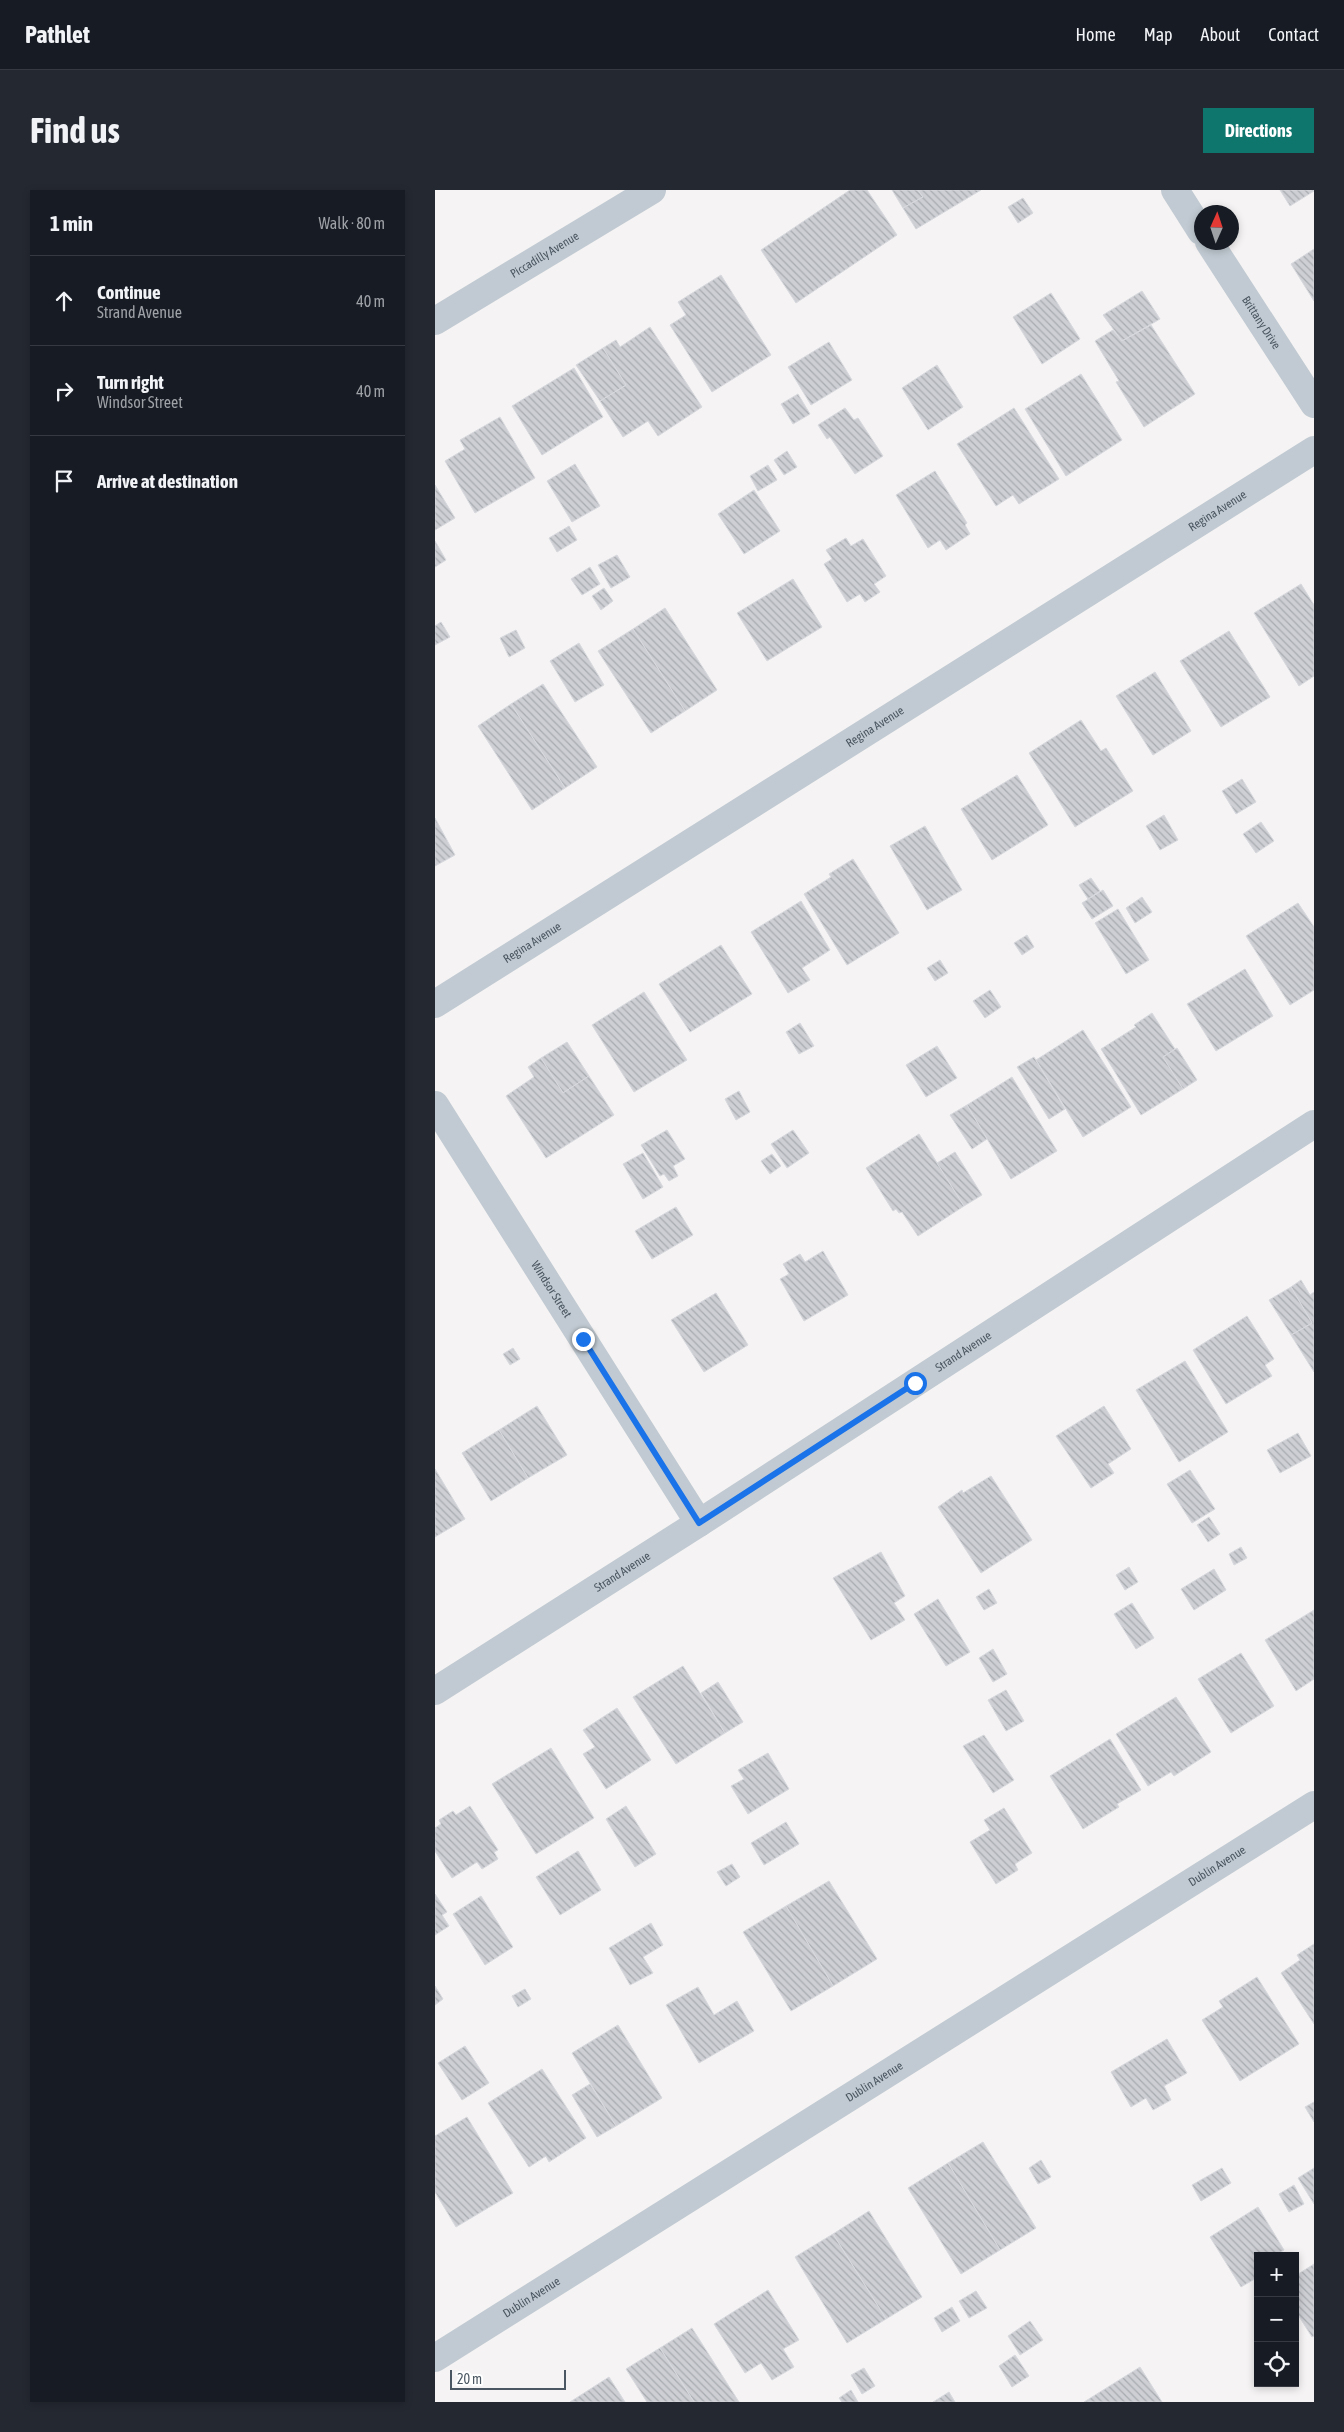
<!DOCTYPE html>
<html lang="en">
<head>
<meta charset="utf-8">
<style>
  body { margin:0; font-family:"Asap Condensed",sans-serif; background:#242831; color:#f1f3f6 }
  .controls { position:absolute; right:15px; bottom:15px; display:grid; overflow:hidden; border-radius:0px; box-shadow:0 2px 8px #0003 }
  .controls button { width:45px; height:45px; display:grid; place-items:center; padding:0; border:0; border-bottom:1px solid #363941; background:#171b24; color:#f1f3f6; font:25px sans-serif }
  .compass { position:absolute; left:759px; top:15px; width:45px; height:45px; border-radius:50%; background:#171b24; box-shadow:0 2px 8px #0003; rotate:3deg }
  .scale { position:absolute; left:15px; bottom:12px; width:116px; box-sizing:border-box; padding-left:5px; border:2px solid #4a5661; border-top:0; font-size:14px; line-height:18px; white-space:nowrap; color:#4a5661; -webkit-text-stroke:4px #fff; paint-order:stroke }
  .stop { position:absolute; width:15px; height:15px; margin:-11px; border:4px solid #1a73e8; border-radius:50%; background:#fff }
  .stop.end { background:#1a73e8; border-color:#fff; box-shadow:0 1px 5px #0008 }
  .list { margin:0; padding:0; list-style:none }
  h2 { display:flex; justify-content:space-between; align-items:center; height:65px; margin:0; padding:0 20px; font-size:21px }
  h2 small { font-size:16px; font-weight:400; color:#9ea1a6 }
  .list li { display:grid; grid-template-columns:32px 1fr auto; gap:15px; align-items:center; box-sizing:border-box; height:90px; padding:0 20px; border-top:1px solid #363941 }
  .list b { display:block; font-size:19px; white-space:nowrap }
  .list p { margin:0; font-size:16px; white-space:nowrap; color:#9ea1a6 }
  .list em { font-size:16px; font-style:normal; color:#9ea1a6 }
  .icon { flex:none; width:28px; height:28px; fill:none; stroke:currentColor; stroke-width:2; stroke-linecap:round; stroke-linejoin:round }
  .map { position:relative; flex:none; width:879px; height:2212px; overflow:hidden; border-radius:0px }
  header { display:flex; align-items:center; gap:30px; box-sizing:border-box; height:70px; padding:0 25px; background:#171b24; border-bottom:1px solid #363941 }
  header strong { font-size:24px }
  nav { display:flex; gap:28px; margin-inline-start:auto; font-size:18px }
  .intro { display:flex; align-items:center; justify-content:space-between; box-sizing:border-box; height:120px; padding:0 30px }
  h1 { margin:0; font-size:35px }
  .button { padding:12px 22px; border-radius:0px; background:#0f766e; color:#fff; font-size:18px; font-weight:700 }
  main { display:flex; gap:30px; padding:0 30px }
  aside { flex:1; background:#171b24; border-radius:0px; box-shadow:0 2px 8px #0003 }
  .map>svg:first-child { display:block }
  .building { fill:url(#building-back-hatch); stroke:#d7d9de }
  .lines { fill:none; stroke-linecap:round; stroke-linejoin:round }
  .minor { stroke:#c1cad2; stroke-width:28 }
  .route { stroke:#1a73e8; stroke-width:6 }
  .labels { text-anchor:middle; stroke-width:4.5; stroke-linejoin:round; paint-order:stroke }
  .street-label { font-size:12px; fill:#4a5661; stroke:#fff }
</style>
</head>
<body>
<header>
<strong>Pathlet</strong>
<nav><a>Home</a><a>Map</a><a>About</a><a>Contact</a></nav>
</header>
<div class="intro"><h1>Find us</h1><a class="button">Directions</a></div>
<main>
<aside>
<h2>1 min<small>Walk · 80 m</small></h2>
<ul class="list">
<li><svg class="icon" aria-label="ahead" viewBox="0 0 24 24"><path d="M12 20V5M6 11l6-6 6 6"/></svg><div><b>Continue</b><p>Strand Avenue</p></div><em>40 m</em></li>
<li><svg class="icon" aria-label="right" viewBox="0 0 24 24"><path d="M7 20v-9h11M14 6l5 5-5 5"/></svg><div><b>Turn right</b><p>Windsor Street</p></div><em>40 m</em></li>
<li><svg class="icon" aria-label="arrive" viewBox="0 0 24 24"><path d="M6 21V4h12l-3 4 3 4H6"/></svg><div><b>Arrive at destination</b></div></li>
</ul>
</aside>
<div class="map">
<svg width="879" height="2212" viewBox="0 0 879 2212">
  <defs>
    <pattern id="building-back-hatch" width="6" height="6" patternUnits="userSpaceOnUse" patternTransform="scale(1.25)"><rect width="6" height="6" fill="#cdcfd5"/><path d="M-1 5l2 2M0 0l6 6M5-1l2 2" fill="none" stroke="#a8abb0"/></pattern>
  </defs>
  <rect width="100%" height="100%" fill="#f5f3f3"/>
  <!-- building -->
  <g class="building">
    <path d="M 415,0 L 432,0 L 462,45 L 361,113 L 326,60 Z"/>
    <path d="M 457,0 L 483,0 L 488,7 L 468,18 Z"/>
    <path d="M 483,0 L 546,0 L 481,39 L 468,18 L 488,7 Z"/>
    <path d="M 845,0 L 879,0 L 879,1 L 855,16 Z"/>
    <path d="M 588,8 L 598,23 L 583,33 L 573,17 Z"/>
    <path d="M 879,59 L 879,111 L 856,74 Z"/>
    <path d="M 286,85 L 336,165 L 277,202 L 235,135 L 251,125 L 243,112 Z"/>
    <path d="M 707,101 L 725,129 L 687,151 L 668,125 Z"/>
    <path d="M 616,103 L 645,149 L 607,174 L 578,127 Z"/>
    <path d="M 716,135 L 760,204 L 709,237 L 681,192 L 684,191 L 660,151 L 678,140 L 687,151 Z"/>
    <path d="M 215,137 L 267,217 L 223,246 L 213,231 L 188,247 L 165,211 L 191,195 L 168,158 L 181,150 L 185,157 Z"/>
    <path d="M 394,152 L 417,190 L 376,215 L 353,177 Z"/>
    <path d="M 168,158 L 191,195 L 165,211 L 141,175 Z"/>
    <path d="M 502,175 L 528,217 L 493,240 L 467,198 Z"/>
    <path d="M 139,178 L 168,227 L 107,265 L 77,216 Z"/>
    <path d="M 646,184 L 687,250 L 631,286 L 590,219 Z"/>
    <path d="M 363,204 L 375,224 L 358,234 L 346,214 Z"/>
    <path d="M 410,218 L 419,230 L 423,228 L 448,266 L 420,284 L 395,247 L 392,249 L 383,235 Z"/>
    <path d="M 579,218 L 624,289 L 584,314 L 578,305 L 561,316 L 522,254 Z"/>
    <path d="M 65,227 L 100,288 L 40,323 L 10,271 L 30,259 L 25,250 Z"/>
    <path d="M 352,261 L 362,277 L 349,285 L 339,270 Z"/>
    <path d="M 140,274 L 165,316 L 137,332 L 112,291 Z"/>
    <path d="M 333,275 L 342,290 L 323,301 L 315,286 Z"/>
    <path d="M 500,281 L 532,333 L 530,335 L 535,344 L 511,360 L 505,350 L 493,358 L 461,305 Z"/>
    <path d="M 0,295 L 20,328 L 0,340 Z"/>
    <path d="M 319,300 L 345,341 L 309,364 L 283,324 Z"/>
    <path d="M 134,336 L 142,350 L 122,362 L 114,348 Z"/>
    <path d="M 411,348 L 416,356 L 428,349 L 451,386 L 439,394 L 445,402 L 430,412 L 425,404 L 412,412 L 389,374 L 397,369 L 391,360 Z"/>
    <path d="M 0,351 L 11,370 L 0,377 Z"/>
    <path d="M 182,365 L 195,387 L 176,398 L 163,375 Z"/>
    <path d="M 155,377 L 165,394 L 147,405 L 136,389 Z"/>
    <path d="M 358,389 L 387,437 L 332,471 L 302,423 Z"/>
    <path d="M 866,394 L 879,415 L 879,486 L 864,496 L 819,423 Z"/>
    <path d="M 169,398 L 178,411 L 166,420 L 157,406 Z"/>
    <path d="M 230,418 L 282,500 L 250,521 L 198,439 Z"/>
    <path d="M 6,432 L 15,447 L 0,455 L 0,436 Z"/>
    <path d="M 198,439 L 250,521 L 216,543 L 163,461 Z"/>
    <path d="M 81,440 L 90,458 L 74,467 L 65,448 Z"/>
    <path d="M 794,441 L 835,507 L 786,537 L 745,471 Z"/>
    <path d="M 144,453 L 169,495 L 140,512 L 115,471 Z"/>
    <path d="M 720,482 L 756,541 L 718,565 L 681,506 Z"/>
    <path d="M 108,494 L 162,577 L 130,598 L 76,514 Z"/>
    <path d="M 76,514 L 130,598 L 97,620 L 43,536 Z"/>
    <path d="M 646,530 L 666,561 L 671,558 L 698,601 L 640,637 L 594,563 Z"/>
    <path d="M 582,585 L 613,635 L 557,670 L 526,619 Z"/>
    <path d="M 807,589 L 821,612 L 801,624 L 787,601 Z"/>
    <path d="M 729,625 L 743,650 L 725,660 L 711,636 Z"/>
    <path d="M 0,628 L 20,665 L 0,676 Z"/>
    <path d="M 826,632 L 839,651 L 821,663 L 808,644 Z"/>
    <path d="M 490,636 L 527,700 L 492,720 L 455,656 Z"/>
    <path d="M 418,669 L 464,743 L 412,775 L 369,704 L 396,687 L 394,684 Z"/>
    <path d="M 656,688 L 665,701 L 653,709 L 644,695 Z"/>
    <path d="M 668,700 L 678,716 L 657,729 L 647,713 Z"/>
    <path d="M 707,707 L 717,722 L 700,733 L 691,718 Z"/>
    <path d="M 366,711 L 395,760 L 367,778 L 375,790 L 353,803 L 316,742 Z"/>
    <path d="M 863,713 L 879,737 L 879,800 L 855,815 L 811,746 Z"/>
    <path d="M 683,719 L 714,770 L 691,784 L 660,733 Z"/>
    <path d="M 592,745 L 599,757 L 587,765 L 579,753 Z"/>
    <path d="M 286,755 L 317,804 L 255,842 L 224,794 Z"/>
    <path d="M 505,770 L 513,783 L 500,791 L 492,778 Z"/>
    <path d="M 810,779 L 838,826 L 781,861 L 752,814 Z"/>
    <path d="M 555,800 L 566,817 L 550,828 L 538,811 Z"/>
    <path d="M 209,802 L 252,870 L 199,902 L 157,835 Z"/>
    <path d="M 717,823 L 740,859 L 728,867 L 748,899 L 706,925 L 666,859 L 701,837 L 699,835 Z"/>
    <path d="M 365,833 L 379,856 L 364,864 L 351,842 Z"/>
    <path d="M 648,840 L 696,917 L 648,947 L 601,870 Z"/>
    <path d="M 132,852 L 154,886 L 128,903 L 106,868 Z"/>
    <path d="M 502,856 L 522,888 L 491,907 L 471,875 Z"/>
    <path d="M 742,858 L 762,890 L 748,899 L 728,867 Z"/>
    <path d="M 599,867 L 630,919 L 614,929 L 582,877 Z"/>
    <path d="M 106,868 L 128,903 L 154,886 L 179,925 L 111,968 L 71,906 L 99,887 L 93,877 Z"/>
    <path d="M 577,887 L 622,961 L 576,989 L 532,915 Z"/>
    <path d="M 304,901 L 315,922 L 301,930 L 290,909 Z"/>
    <path d="M 532,915 L 552,949 L 537,959 L 515,925 Z"/>
    <path d="M 232,940 L 250,969 L 238,976 L 243,986 L 234,991 L 229,984 L 225,986 L 206,955 Z"/>
    <path d="M 358,940 L 374,963 L 352,978 L 336,954 Z"/>
    <path d="M 484,944 L 529,1016 L 483,1046 L 467,1022 L 464,1023 L 461,1019 L 458,1021 L 431,978 Z"/>
    <path d="M 520,962 L 547,1005 L 529,1016 L 502,973 Z"/>
    <path d="M 208,963 L 228,997 L 208,1009 L 188,974 Z"/>
    <path d="M 337,964 L 346,976 L 335,984 L 326,971 Z"/>
    <path d="M 241,1017 L 258,1045 L 217,1069 L 200,1041 Z"/>
    <path d="M 388,1061 L 413,1105 L 369,1131 L 345,1089 L 354,1084 L 348,1074 L 365,1064 L 370,1072 Z"/>
    <path d="M 866,1090 L 875,1105 L 879,1102 L 879,1182 L 856,1145 L 877,1133 L 856,1097 Z"/>
    <path d="M 856,1097 L 877,1133 L 856,1145 L 834,1110 Z"/>
    <path d="M 281,1103 L 313,1155 L 269,1182 L 236,1130 Z"/>
    <path d="M 812,1126 L 839,1169 L 830,1175 L 837,1186 L 791,1214 L 758,1160 Z"/>
    <path d="M 78,1158 L 85,1169 L 75,1175 L 68,1164 Z"/>
    <path d="M 750,1171 L 793,1242 L 744,1272 L 701,1200 Z"/>
    <path d="M 102,1216 L 132,1265 L 93,1288 L 64,1240 Z"/>
    <path d="M 669,1216 L 696,1259 L 673,1274 L 679,1283 L 656,1298 L 621,1246 Z"/>
    <path d="M 64,1240 L 93,1288 L 56,1311 L 27,1263 Z"/>
    <path d="M 863,1243 L 876,1266 L 845,1283 L 832,1260 Z"/>
    <path d="M 0,1279 L 30,1329 L 0,1347 Z"/>
    <path d="M 755,1280 L 780,1319 L 757,1333 L 732,1294 Z"/>
    <path d="M 556,1286 L 597,1350 L 546,1383 L 503,1317 L 527,1300 L 528,1303 Z"/>
    <path d="M 774,1327 L 785,1344 L 773,1352 L 762,1335 Z"/>
    <path d="M 806,1357 L 812,1368 L 799,1375 L 794,1364 Z"/>
    <path d="M 446,1362 L 470,1406 L 459,1413 L 470,1430 L 436,1450 L 398,1388 Z"/>
    <path d="M 694,1377 L 703,1392 L 690,1400 L 681,1385 Z"/>
    <path d="M 779,1379 L 791,1400 L 759,1420 L 746,1399 Z"/>
    <path d="M 554,1399 L 562,1413 L 549,1420 L 541,1407 Z"/>
    <path d="M 503,1409 L 535,1462 L 511,1476 L 479,1424 Z"/>
    <path d="M 697,1413 L 719,1448 L 701,1459 L 679,1424 Z"/>
    <path d="M 879,1420 L 879,1489 L 861,1501 L 830,1450 Z"/>
    <path d="M 558,1459 L 572,1484 L 558,1492 L 544,1468 Z"/>
    <path d="M 806,1463 L 839,1516 L 796,1543 L 763,1489 Z"/>
    <path d="M 248,1476 L 290,1543 L 241,1574 L 198,1507 Z"/>
    <path d="M 283,1492 L 308,1532 L 290,1543 L 266,1503 Z"/>
    <path d="M 571,1500 L 589,1531 L 571,1541 L 553,1510 Z"/>
    <path d="M 741,1507 L 776,1562 L 739,1586 L 736,1582 L 713,1596 L 681,1544 Z"/>
    <path d="M 182,1518 L 216,1570 L 171,1599 L 148,1564 L 160,1557 L 148,1540 Z"/>
    <path d="M 549,1545 L 579,1590 L 558,1603 L 528,1556 Z"/>
    <path d="M 675,1549 L 706,1600 L 682,1614 L 684,1617 L 648,1639 L 615,1586 Z"/>
    <path d="M 116,1558 L 159,1628 L 101,1664 L 57,1594 Z"/>
    <path d="M 333,1563 L 354,1599 L 313,1624 L 296,1596 L 309,1589 L 303,1580 Z"/>
    <path d="M 35,1616 L 63,1660 L 59,1662 L 63,1669 L 47,1679 L 42,1672 L 17,1688 L 0,1661 L 0,1638 L 6,1634 L 4,1630 L 18,1621 L 21,1625 Z"/>
    <path d="M 191,1616 L 221,1664 L 200,1677 L 171,1629 Z"/>
    <path d="M 569,1618 L 597,1663 L 580,1674 L 583,1680 L 561,1694 L 535,1652 L 555,1640 L 549,1630 Z"/>
    <path d="M 351,1632 L 364,1654 L 329,1675 L 316,1653 Z"/>
    <path d="M 143,1661 L 166,1700 L 125,1725 L 101,1687 Z"/>
    <path d="M 297,1674 L 305,1687 L 291,1696 L 282,1682 Z"/>
    <path d="M 394,1691 L 442,1769 L 398,1796 L 351,1716 Z"/>
    <path d="M 0,1704 L 12,1722 L 7,1725 L 14,1736 L 0,1745 Z"/>
    <path d="M 46,1706 L 78,1757 L 50,1775 L 18,1724 Z"/>
    <path d="M 351,1716 L 398,1796 L 356,1821 L 308,1742 Z"/>
    <path d="M 216,1733 L 228,1755 L 208,1767 L 218,1783 L 195,1795 L 174,1758 Z"/>
    <path d="M 879,1754 L 879,1834 L 846,1783 L 865,1770 L 862,1765 Z"/>
    <path d="M 822,1787 L 864,1854 L 805,1891 L 767,1830 L 788,1817 L 784,1811 Z"/>
    <path d="M 0,1796 L 8,1809 L 0,1815 Z"/>
    <path d="M 263,1797 L 279,1825 L 302,1811 L 319,1841 L 264,1873 L 231,1815 Z"/>
    <path d="M 90,1799 L 96,1809 L 83,1817 L 77,1806 Z"/>
    <path d="M 183,1835 L 227,1908 L 181,1936 L 137,1863 Z"/>
    <path d="M 732,1849 L 752,1883 L 729,1896 L 736,1910 L 718,1920 L 711,1908 L 696,1917 L 676,1882 Z"/>
    <path d="M 30,1856 L 54,1893 L 27,1910 L 3,1873 Z"/>
    <path d="M 107,1879 L 151,1948 L 114,1972 L 111,1966 L 94,1977 L 53,1913 Z"/>
    <path d="M 155,1894 L 181,1936 L 162,1947 L 137,1905 Z"/>
    <path d="M 879,1912 L 879,1932 L 870,1917 Z"/>
    <path d="M 32,1927 L 78,2003 L 21,2037 L 0,2002 L 0,1946 Z"/>
    <path d="M 548,1952 L 601,2038 L 565,2060 L 513,1973 Z"/>
    <path d="M 606,1970 L 616,1987 L 603,1994 L 594,1978 Z"/>
    <path d="M 513,1973 L 565,2060 L 526,2084 L 473,1998 Z"/>
    <path d="M 787,1978 L 796,1993 L 766,2011 L 757,1995 Z"/>
    <path d="M 879,1978 L 879,2014 L 863,1988 Z"/>
    <path d="M 859,1995 L 869,2014 L 854,2022 L 844,2004 Z"/>
    <path d="M 823,2017 L 849,2060 L 839,2066 L 823,2066 L 823,2087 L 806,2097 L 775,2047 Z"/>
    <path d="M 434,2021 L 487,2107 L 451,2129 L 398,2044 Z"/>
    <path d="M 398,2044 L 451,2129 L 412,2153 L 360,2067 Z"/>
    <path d="M 879,2074 L 879,2146 L 877,2147 L 860,2120 L 860,2086 Z"/>
    <path d="M 333,2100 L 364,2150 L 348,2159 L 359,2177 L 337,2190 L 326,2173 L 310,2183 L 279,2134 Z"/>
    <path d="M 541,2101 L 552,2118 L 534,2128 L 524,2111 Z"/>
    <path d="M 517,2117 L 525,2131 L 507,2142 L 499,2128 Z"/>
    <path d="M 595,2131 L 608,2150 L 585,2165 L 573,2146 Z"/>
    <path d="M 257,2138 L 304,2212 L 259,2212 L 225,2158 Z"/>
    <path d="M 225,2158 L 259,2212 L 212,2212 L 191,2179 Z"/>
    <path d="M 580,2165 L 594,2186 L 577,2197 L 564,2176 Z"/>
    <path d="M 705,2177 L 727,2212 L 649,2212 Z"/>
    <path d="M 429,2178 L 440,2196 L 427,2204 L 416,2185 Z"/>
    <path d="M 174,2187 L 190,2212 L 135,2212 Z"/>
    <path d="M 416,2200 L 423,2212 L 407,2212 L 404,2208 Z"/>
    <path d="M 514,2202 L 520,2212 L 498,2212 Z"/>
  </g>
  <g class="lines">
    <!-- minor -->
    <g class="minor">
      <path d="M 740,0 L 766,41"/>
      <path id="s1" d="M 774,52 L 879,214"/>
      <path id="s2" d="M 0,131 L 217,0"/>
      <path id="s3" d="M 0,814 L 879,260"/>
      <path id="s4" d="M 0,915 L 264,1333"/>
      <path id="s5" d="M 0,1501 L 264,1333 L 879,934"/>
      <path id="s6" d="M 0,2168 L 879,1615"/>
    </g>
  </g>
  <g class="lines">
    <!-- route -->
    <path class="route" d="M 148,1149 L 264,1333 L 480,1193"/>
  </g>
  <g class="labels">
    <!-- street labels -->
    <g class="street-label">
      <text dy="4" stroke="none"><textPath href="#s2" startOffset="128">Piccadilly Avenue</textPath></text>
      <text dy="4" stroke="none"><textPath href="#s1" startOffset="96">Brittany Drive</textPath></text>
      <text dy="4" stroke="none"><textPath href="#s3" startOffset="925">Regina Avenue</textPath></text>
      <text dy="4" stroke="none"><textPath href="#s3" startOffset="520">Regina Avenue</textPath></text>
      <text dy="4" stroke="none"><textPath href="#s3" startOffset="115">Regina Avenue</textPath></text>
      <text dy="4" stroke="none"><textPath href="#s4" startOffset="218">Windsor Street</textPath></text>
      <text dy="4" stroke="none"><textPath href="#s5" startOffset="628">Strand Avenue</textPath></text>
      <text dy="4" stroke="none"><textPath href="#s5" startOffset="222">Strand Avenue</textPath></text>
      <text dy="4" stroke="none"><textPath href="#s6" startOffset="924">Dublin Avenue</textPath></text>
      <text dy="4" stroke="none"><textPath href="#s6" startOffset="519">Dublin Avenue</textPath></text>
      <text dy="4" stroke="none"><textPath href="#s6" startOffset="114">Dublin Avenue</textPath></text>
    </g>
  </g>
</svg>
<div class="controls">
<button>+</button>
<button>−</button>
<button><svg class="icon" aria-label="locate" viewBox="0 0 24 24"><circle cx="12" cy="12" r="6"/><path d="M12 2v4M12 18v4M2 12h4M18 12h4"/></svg></button>
</div>
<svg class="compass" viewBox="-18 -18 36 36"><path d="M0-13l5 13h-10z" fill="#e53935"/><path d="M0 13l5-13h-10z" fill="#9ea1a6"/></svg>
<div class="scale">20 m</div>
<div class="stop" style="left:480px;top:1193px"></div>
<div class="stop end" style="left:148px;top:1149px"></div>
</div>
</main>
</body>
</html>
